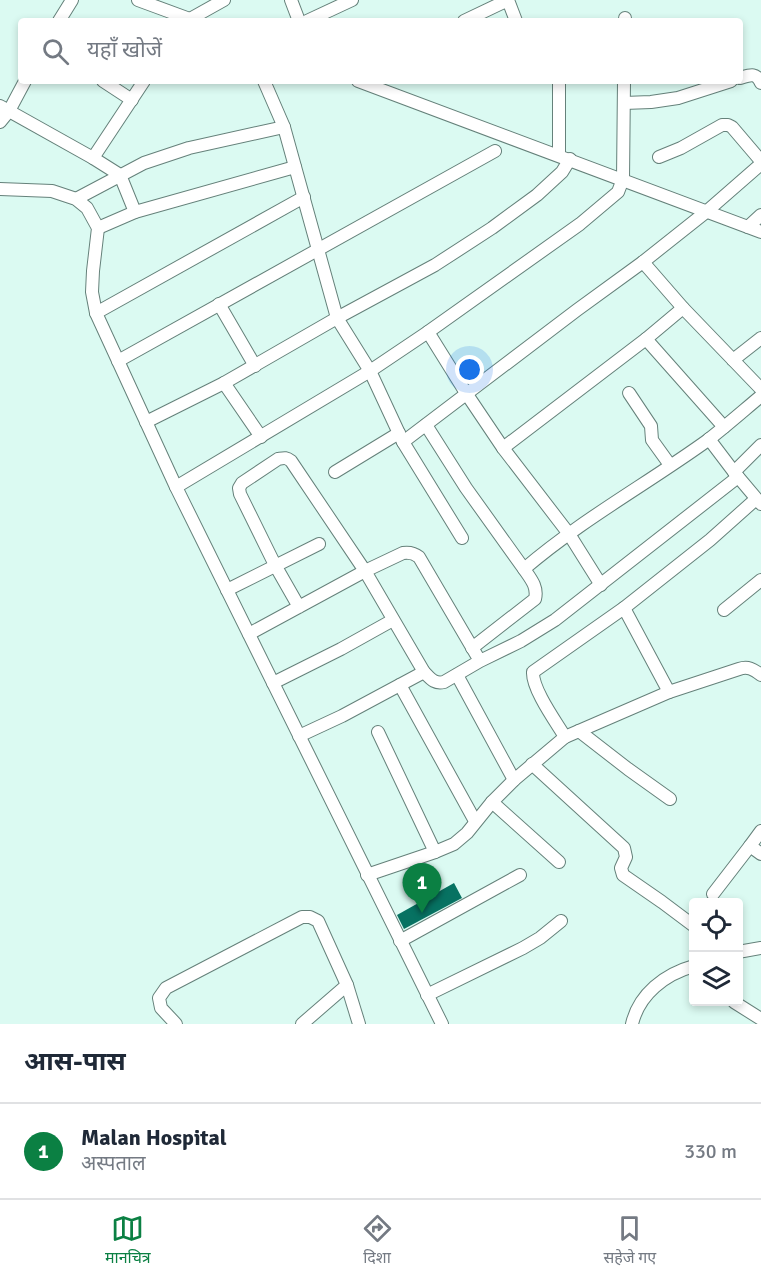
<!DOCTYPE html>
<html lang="hi">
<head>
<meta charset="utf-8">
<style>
  body { margin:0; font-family:Signika,"Noto Sans Devanagari",sans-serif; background:#f6f6f7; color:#1f2937 }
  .controls { position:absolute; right:18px; bottom:18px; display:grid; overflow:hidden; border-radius:6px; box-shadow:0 3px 9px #0003 }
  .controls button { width:54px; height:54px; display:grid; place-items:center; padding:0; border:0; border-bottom:2px solid #e0e1e3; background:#fff; color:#1f2937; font:30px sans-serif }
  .you { position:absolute; left:470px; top:370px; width:21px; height:21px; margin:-15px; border:4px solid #fff; border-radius:50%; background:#1a73e8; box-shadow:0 0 0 9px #1a73e833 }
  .badge { display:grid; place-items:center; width:39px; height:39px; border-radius:50%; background:#0b8043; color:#fff; font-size:20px; font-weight:700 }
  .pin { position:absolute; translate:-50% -50px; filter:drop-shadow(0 2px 3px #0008) }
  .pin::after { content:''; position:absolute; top:32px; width:21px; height:18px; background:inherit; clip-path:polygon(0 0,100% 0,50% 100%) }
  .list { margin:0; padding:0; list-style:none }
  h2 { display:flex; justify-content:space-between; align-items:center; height:78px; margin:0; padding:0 24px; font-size:26px }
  h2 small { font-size:20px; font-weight:400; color:#747a83 }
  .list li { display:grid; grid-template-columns:39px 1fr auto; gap:18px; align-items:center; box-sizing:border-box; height:96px; padding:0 24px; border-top:2px solid #e0e1e3 }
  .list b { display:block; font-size:22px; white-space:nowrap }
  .list p { margin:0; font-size:20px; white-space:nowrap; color:#747a83 }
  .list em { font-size:20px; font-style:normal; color:#747a83 }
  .icon { flex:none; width:33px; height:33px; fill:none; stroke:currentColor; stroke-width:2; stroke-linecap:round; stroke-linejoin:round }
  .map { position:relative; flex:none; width:761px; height:1024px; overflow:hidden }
  .search { position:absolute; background:#fff; box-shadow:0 3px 9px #0003; left:18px; right:18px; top:18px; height:66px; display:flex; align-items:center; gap:15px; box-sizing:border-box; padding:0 21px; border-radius:6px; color:#747a83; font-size:22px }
  .sheet { height:174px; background:#fff }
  nav { display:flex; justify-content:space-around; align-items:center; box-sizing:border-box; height:84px; border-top:2px solid #e0e1e3; background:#fff; font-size:16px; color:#747a83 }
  nav a { display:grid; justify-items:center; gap:3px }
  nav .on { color:#0b8043 }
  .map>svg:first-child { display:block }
  .building { fill:#077262 }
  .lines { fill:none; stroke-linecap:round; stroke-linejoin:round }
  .minor-casing { stroke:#65817a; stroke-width:14 }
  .minor { stroke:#fff; stroke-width:12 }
</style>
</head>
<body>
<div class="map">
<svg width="761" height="1024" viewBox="0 0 761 1024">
  <rect width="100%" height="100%" fill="#dbfaf2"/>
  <!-- building -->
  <path class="building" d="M 454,883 L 462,898 L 404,929 L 397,915 Z"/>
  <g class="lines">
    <defs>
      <g id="minor">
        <path d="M 138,0 L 195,21"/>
        <path d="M 291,0 L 299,21"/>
        <path d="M 190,19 L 224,0"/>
        <path d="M 59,21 L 72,0"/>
        <path d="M 307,21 L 352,0"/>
        <path d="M 464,21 L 508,0 L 516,21"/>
        <path d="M 625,21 L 625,18"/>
        <path d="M 740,78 C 750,75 756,72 761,83"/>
        <path d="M 103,81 L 132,100"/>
        <path d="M 264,81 L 284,127 L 337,318 L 370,371 L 403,442 L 462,538"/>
        <path d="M 358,81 L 761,232"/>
        <path d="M 559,81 L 559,155"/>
        <path d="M 624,103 L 651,102 L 678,98 L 731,81"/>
        <path d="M 0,106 L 93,158 L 120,175 L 135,212"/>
        <path d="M 0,122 L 9,111 L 25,81"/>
        <path d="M 659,157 L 681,148 L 722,125 L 728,125 L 732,127 L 761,161"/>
        <path d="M 93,158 L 144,81"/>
        <path d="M 0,189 L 52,191 L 76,199 L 87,208 L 98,228 L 93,271 L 92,292 L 96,313 L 176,487 L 442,1024"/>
        <path d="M 76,199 L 144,163 L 189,148 L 284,127"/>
        <path d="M 748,227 L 761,215"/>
        <path d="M 98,228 L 135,212 L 295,167"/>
        <path d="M 643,262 L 683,308 L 761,389"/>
        <path d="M 219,304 L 255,366"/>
        <path d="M 96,313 L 304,197"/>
        <path d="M 428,332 L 580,224 L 618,192 L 623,179 L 624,81"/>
        <path d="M 646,339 L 683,308"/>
        <path d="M 733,360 L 761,338"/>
        <path d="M 118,361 L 495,151"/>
        <path d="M 224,383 L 261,437"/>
        <path d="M 629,393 L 651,426 L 652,440 L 670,465"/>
        <path d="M 146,422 L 224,383 L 337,318 L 435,265 L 492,228 L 537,195 L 562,172 L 570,159"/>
        <path d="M 426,425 L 466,488 L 524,569"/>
        <path d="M 709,439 L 734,472 L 761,504"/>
        <path d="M 403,442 L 577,310 L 643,262 L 706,212 L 761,164"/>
        <path d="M 503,448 L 646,339 L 724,427"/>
        <path d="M 335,472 L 399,433"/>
        <path d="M 734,472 L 761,445"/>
        <path d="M 176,487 L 370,371 L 428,332 L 466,393 L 503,448 L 569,534 L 601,585"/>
        <path d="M 227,590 L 319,544"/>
        <path d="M 624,608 L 669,692"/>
        <path d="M 724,610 L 761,580"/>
        <path d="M 249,634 L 365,571 L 291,461 C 286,457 284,458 278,459 L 242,483 L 239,488 L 240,494 L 275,565 L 299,607"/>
        <path d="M 472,648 L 535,599 C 538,587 531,579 524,569 C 581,520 647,484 708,440 C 726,426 743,411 761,396"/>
        <path d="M 480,661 L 419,557 C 414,553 410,552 403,553 L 365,571 L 424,672 C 431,679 434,684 444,682 L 480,661 L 521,641 L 555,620 L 738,477"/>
        <path d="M 457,675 L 514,780"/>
        <path d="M 273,683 L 341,649 L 393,620"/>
        <path d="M 400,685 L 475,821"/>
        <path d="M 579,731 L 628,769 L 670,799"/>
        <path d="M 378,732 L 435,852"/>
        <path d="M 299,736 L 342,716 L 424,672"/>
        <path d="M 565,737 C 556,722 532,689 533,672 L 624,608 L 710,540 L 756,499"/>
        <path d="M 532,764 L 624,848 L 626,857 L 621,868 L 623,875 L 662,902 L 694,926"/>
        <path d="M 492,802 L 559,862"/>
        <path d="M 750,846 L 761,831"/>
        <path d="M 367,875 L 435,852 L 454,844 L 467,833 L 492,802 L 514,780 L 565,737 L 669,692 L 739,669 C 748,666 753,669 761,675"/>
        <path d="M 713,894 L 750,846 L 761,854"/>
        <path d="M 400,941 L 520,875"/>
        <path d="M 738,952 L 761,948"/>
        <path d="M 347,985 L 359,1024"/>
        <path d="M 427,995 L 523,948 L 540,938 L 561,921"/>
        <path d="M 734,1002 L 761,1019"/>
        <path d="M 176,1024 L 161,1008 L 159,998 L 166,988 L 302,917 L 310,917 L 318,921 L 347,985 L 302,1024"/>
        <path d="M 632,1024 C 639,994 665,974 694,966"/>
      </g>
    </defs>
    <!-- minor casing -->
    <use href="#minor" class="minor-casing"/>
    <!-- minor -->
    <use href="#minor" class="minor"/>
  </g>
</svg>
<div class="controls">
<button><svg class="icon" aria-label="locate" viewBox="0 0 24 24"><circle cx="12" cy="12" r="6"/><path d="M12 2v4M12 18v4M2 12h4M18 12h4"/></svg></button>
<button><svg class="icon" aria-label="layers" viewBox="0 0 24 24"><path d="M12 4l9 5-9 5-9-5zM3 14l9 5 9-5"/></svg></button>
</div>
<div class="you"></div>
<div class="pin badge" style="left:422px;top:913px">1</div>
<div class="search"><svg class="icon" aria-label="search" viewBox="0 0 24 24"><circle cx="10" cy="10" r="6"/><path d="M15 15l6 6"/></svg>यहाँ खोजें</div>
</div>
<section class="sheet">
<h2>आस-पास<small></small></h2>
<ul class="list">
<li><span class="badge">1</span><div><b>Malan Hospital</b><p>अस्पताल</p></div><em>330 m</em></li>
</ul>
</section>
<nav>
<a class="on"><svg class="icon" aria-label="map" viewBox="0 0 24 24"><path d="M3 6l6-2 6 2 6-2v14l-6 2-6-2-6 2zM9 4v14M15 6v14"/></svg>मानचित्र</a>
<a><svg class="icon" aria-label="directions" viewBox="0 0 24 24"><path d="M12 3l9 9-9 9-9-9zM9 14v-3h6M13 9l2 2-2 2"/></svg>दिशा</a>
<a><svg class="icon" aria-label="saved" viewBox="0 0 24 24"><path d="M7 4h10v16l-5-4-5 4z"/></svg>सहेजे गए</a>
</nav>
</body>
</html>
